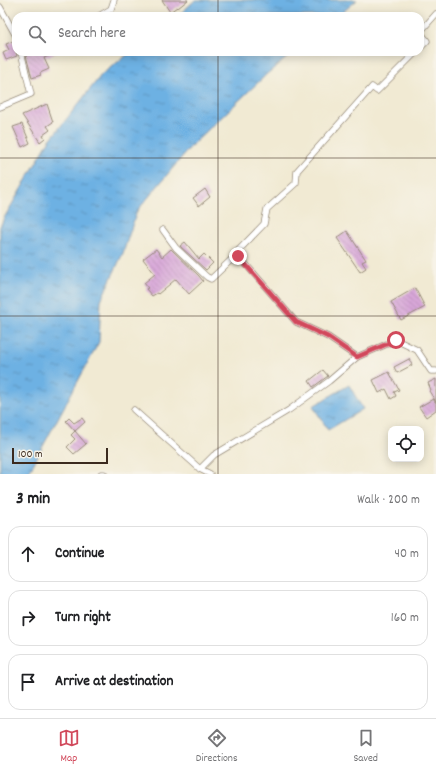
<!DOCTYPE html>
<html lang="en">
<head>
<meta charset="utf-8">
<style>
  body { margin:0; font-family:Dekko,sans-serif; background:#f2f2f2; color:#202124 }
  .controls { position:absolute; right:12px; bottom:12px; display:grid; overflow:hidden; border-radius:8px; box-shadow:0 2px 10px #0003 }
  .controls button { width:36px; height:36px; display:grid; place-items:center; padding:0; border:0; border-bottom:1px solid #e0e0e0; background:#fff; color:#202124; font:20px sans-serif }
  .scale { position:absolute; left:12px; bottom:10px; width:96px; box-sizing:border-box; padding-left:4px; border:2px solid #3b2a1e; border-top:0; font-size:11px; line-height:14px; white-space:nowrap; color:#3b2a1e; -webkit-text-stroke:3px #f7f3e8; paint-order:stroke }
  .stop { position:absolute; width:12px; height:12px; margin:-9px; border:3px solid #d1495b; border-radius:50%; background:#fff }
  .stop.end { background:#d1495b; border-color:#fff; box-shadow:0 1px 4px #0008 }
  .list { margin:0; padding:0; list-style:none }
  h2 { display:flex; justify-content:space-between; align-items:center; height:52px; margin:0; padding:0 16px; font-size:17px }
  h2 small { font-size:13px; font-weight:400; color:#757577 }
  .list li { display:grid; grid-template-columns:26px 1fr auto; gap:12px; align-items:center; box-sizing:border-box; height:56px; margin:0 8px 8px; padding:0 8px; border:1px solid #e0e0e0; border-radius:12px }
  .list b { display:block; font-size:15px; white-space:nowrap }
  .list em { font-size:13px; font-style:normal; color:#757577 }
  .icon { flex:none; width:22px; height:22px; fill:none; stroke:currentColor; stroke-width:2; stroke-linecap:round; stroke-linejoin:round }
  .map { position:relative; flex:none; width:436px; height:474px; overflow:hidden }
  .search { position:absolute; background:#fff; box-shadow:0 2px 10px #0003; left:12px; right:12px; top:12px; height:44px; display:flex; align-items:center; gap:10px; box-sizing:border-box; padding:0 14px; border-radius:12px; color:#757577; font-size:15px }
  .sheet { height:244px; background:#fff }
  nav { display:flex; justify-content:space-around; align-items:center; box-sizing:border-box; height:56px; border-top:1px solid #e0e0e0; background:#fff; font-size:11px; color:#757577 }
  nav a { display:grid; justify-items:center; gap:2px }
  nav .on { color:#d1495b }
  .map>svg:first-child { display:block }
  .water { fill:url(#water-ripples); stroke:#546e80 }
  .building { fill:url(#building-back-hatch) }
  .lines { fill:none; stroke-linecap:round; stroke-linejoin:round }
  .street-casing { stroke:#968a78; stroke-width:7 }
  .street { stroke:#fff; stroke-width:5.5 }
  .route { stroke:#d1495b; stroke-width:5 }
  .grid { fill:none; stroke:#3b2a1e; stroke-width:1; stroke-opacity:0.55 }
</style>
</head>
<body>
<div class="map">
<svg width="436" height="474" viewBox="0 0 436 474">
  <defs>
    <pattern id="water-ripples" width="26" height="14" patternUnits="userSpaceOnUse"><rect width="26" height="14" fill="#6db1e3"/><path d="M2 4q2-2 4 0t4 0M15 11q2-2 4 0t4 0" fill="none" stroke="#5b90b7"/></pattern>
    <pattern id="building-back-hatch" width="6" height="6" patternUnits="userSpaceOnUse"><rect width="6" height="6" fill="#d8a7d9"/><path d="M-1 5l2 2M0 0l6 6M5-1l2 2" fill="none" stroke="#b088af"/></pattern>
  </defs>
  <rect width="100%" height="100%" fill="#f7f3e8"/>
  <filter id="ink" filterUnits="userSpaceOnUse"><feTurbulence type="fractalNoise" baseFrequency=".025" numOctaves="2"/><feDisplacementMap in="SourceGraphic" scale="8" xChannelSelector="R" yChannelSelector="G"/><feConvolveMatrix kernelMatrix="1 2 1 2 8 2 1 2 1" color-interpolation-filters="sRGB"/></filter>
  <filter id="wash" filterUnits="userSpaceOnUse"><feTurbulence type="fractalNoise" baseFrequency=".012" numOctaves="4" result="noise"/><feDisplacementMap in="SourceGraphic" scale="16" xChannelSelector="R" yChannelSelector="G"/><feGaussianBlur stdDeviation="0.9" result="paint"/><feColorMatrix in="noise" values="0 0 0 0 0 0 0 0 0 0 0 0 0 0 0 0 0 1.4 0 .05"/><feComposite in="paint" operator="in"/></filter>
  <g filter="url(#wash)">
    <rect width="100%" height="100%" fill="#f1ead3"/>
    <!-- water -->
    <g class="water">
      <path d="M 195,0 L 357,0 L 338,16 L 178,16 Z"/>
      <path d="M 131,52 L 294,52 L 268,73 L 191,146 L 137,211 L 123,253 L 101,300 L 99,342 L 28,474 L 0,474 L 0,227 L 4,218 L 49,141 L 102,74 Z"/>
      <path d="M 349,385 L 363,409 L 328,430 L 313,406 Z"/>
    </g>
    <g id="blocks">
      <!-- building -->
      <g class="building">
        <path d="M 162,0 L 188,0 L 178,8 L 177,7 L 170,12 Z"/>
        <path d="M 16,40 L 16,52 L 17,56 L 6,60 L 3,53 L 9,50 L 6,44 Z"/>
        <path d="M 25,52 L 57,52 L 44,58 L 49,69 L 40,73 L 41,75 L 32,78 Z"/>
        <path d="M 47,104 L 53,122 L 47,126 L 50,130 L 43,135 L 45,138 L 40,142 L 22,115 Z"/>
        <path d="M 22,124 L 30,143 L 22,147 L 13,127 Z"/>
        <path d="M 205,189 L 210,197 L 199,206 L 193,198 Z"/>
        <path d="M 347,231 L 366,260 L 362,262 L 366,268 L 360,272 L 337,238 Z"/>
        <path d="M 185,242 L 199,259 L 204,254 L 213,263 L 206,270 L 180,246 Z"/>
        <path d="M 156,249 L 162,257 L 171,249 L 199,276 L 203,281 L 189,294 L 176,279 L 158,294 L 157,293 L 152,296 L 146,289 L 148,288 L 144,283 L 155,274 L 143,259 Z"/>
        <path d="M 415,288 L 425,307 L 401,320 L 391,302 Z"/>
        <path d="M 409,359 L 412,365 L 397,373 L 394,367 Z"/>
        <path d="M 323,370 L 328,376 L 313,387 L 309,381 Z"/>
        <path d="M 389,372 L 399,390 L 394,392 L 396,396 L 391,399 L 386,389 L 379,393 L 373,380 Z"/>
        <path d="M 436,379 L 436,402 L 429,391 L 431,390 L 428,383 Z"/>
        <path d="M 433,399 L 436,403 L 436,410 L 426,417 L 419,407 Z"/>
        <path d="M 69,418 L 74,423 L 82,418 L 85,422 L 75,431 L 66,421 Z"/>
        <path d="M 75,431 L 86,444 L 74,454 L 67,447 L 75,439 L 71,435 Z"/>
      </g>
    </g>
  </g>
  <g filter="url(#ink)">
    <use href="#blocks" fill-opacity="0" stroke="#968a78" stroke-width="1"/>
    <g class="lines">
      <defs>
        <g id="street">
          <path d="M 0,7 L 16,36"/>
          <path d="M 99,16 L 111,9 L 114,0"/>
          <path d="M 420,48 L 427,41 L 420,32 L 436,14"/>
          <path d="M 416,52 L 377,91 L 372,87 L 297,171 L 296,183 L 267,209 L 264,224 L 236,253 L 296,322 L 328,337 L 357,357 L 396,340 L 417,350 L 431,371 L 436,371"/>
          <path d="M 0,107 L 31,94 L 21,52"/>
          <path d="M 163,230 L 176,248 L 207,277 L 211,279 L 233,258 L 238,256"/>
          <path d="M 134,410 L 200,469"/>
          <path d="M 101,474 L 104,474"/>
          <path d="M 210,474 L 200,469 L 214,455 L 289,410 L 329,381 L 357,357"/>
        </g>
      </defs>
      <!-- street casing -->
      <use href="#street" class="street-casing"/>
      <!-- street -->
      <use href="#street" class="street"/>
    </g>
  </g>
  <g class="lines" filter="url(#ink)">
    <!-- route -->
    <path class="route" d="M 238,256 L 296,322 L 328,337 L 357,357 L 396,340"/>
  </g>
  <!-- grid -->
  <path class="grid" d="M 218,0 L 218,16M 218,52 L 218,474M 0,158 L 436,158M 0,316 L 436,316"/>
</svg>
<div class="controls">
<button><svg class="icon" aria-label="locate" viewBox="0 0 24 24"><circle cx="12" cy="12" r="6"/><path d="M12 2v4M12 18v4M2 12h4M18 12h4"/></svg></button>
</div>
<div class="scale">100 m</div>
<div class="stop" style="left:396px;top:340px"></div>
<div class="stop end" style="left:238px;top:256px"></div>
<div class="search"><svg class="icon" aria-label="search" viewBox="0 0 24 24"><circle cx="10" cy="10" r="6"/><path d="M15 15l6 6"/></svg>Search here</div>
</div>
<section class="sheet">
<h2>3 min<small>Walk · 200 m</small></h2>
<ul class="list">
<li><svg class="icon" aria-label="ahead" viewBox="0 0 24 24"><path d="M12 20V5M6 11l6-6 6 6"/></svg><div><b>Continue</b></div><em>40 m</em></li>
<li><svg class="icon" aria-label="right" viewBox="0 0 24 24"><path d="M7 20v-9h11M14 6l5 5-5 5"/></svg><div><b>Turn right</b></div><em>160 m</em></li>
<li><svg class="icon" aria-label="arrive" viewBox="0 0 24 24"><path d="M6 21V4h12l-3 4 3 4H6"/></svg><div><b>Arrive at destination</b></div></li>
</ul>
</section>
<nav>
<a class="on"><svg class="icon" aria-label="map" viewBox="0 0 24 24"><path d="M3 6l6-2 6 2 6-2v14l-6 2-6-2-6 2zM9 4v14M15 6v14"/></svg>Map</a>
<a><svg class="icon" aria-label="directions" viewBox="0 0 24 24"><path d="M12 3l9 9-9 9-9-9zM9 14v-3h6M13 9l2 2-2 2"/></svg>Directions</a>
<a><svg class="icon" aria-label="saved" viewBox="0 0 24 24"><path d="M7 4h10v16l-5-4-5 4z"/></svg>Saved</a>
</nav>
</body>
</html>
